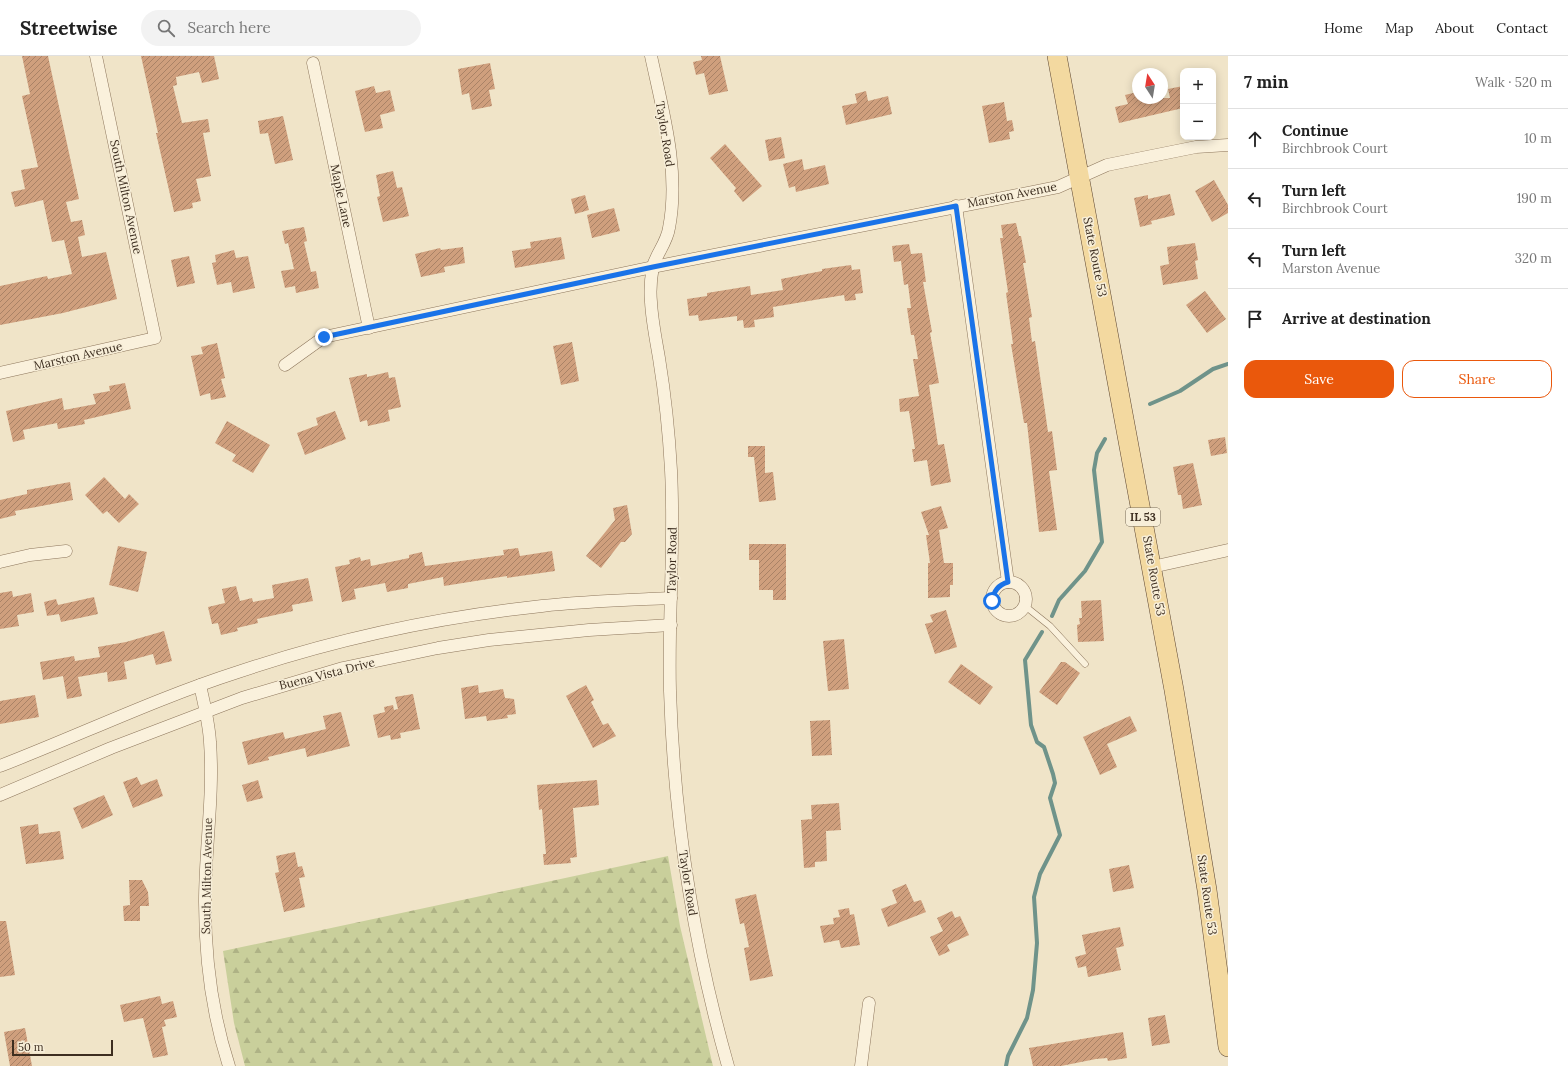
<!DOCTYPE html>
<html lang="en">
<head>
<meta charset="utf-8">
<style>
  body { margin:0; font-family:Lora,serif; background:#f2f2f2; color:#222 }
  .controls { position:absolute; right:12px; top:12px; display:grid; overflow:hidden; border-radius:8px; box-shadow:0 2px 10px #0003 }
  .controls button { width:36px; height:36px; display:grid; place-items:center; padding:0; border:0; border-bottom:1px solid #e0e0e0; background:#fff; color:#222; font:20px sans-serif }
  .compass { position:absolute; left:1132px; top:12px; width:36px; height:36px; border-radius:50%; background:#fff; box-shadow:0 2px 10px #0003; rotate:348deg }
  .scale { position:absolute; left:12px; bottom:10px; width:101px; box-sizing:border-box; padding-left:4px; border:2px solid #3d2e20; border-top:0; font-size:11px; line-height:14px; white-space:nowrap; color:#3d2e20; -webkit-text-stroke:3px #f7eed8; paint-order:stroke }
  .stop { position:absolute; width:12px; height:12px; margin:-9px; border:3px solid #1a73e8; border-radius:50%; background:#fff }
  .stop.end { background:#1a73e8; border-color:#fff; box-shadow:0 1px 4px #0008 }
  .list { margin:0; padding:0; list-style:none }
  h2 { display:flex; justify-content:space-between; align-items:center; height:52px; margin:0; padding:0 16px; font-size:17px }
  h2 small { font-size:13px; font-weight:400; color:#767676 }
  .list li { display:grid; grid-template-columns:26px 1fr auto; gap:12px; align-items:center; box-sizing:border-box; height:60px; padding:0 16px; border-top:1px solid #e0e0e0 }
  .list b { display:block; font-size:15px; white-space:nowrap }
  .list p { margin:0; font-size:13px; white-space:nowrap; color:#767676 }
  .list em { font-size:13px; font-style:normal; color:#767676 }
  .actions { display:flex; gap:8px; padding:12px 16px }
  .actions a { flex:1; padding:9px 0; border:1px solid #ea580c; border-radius:12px; text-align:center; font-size:14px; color:#ea580c }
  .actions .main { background:#ea580c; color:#fff }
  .icon { flex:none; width:22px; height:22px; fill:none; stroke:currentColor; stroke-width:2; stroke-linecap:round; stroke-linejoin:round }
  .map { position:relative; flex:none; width:1228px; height:1010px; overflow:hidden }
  header { display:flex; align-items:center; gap:24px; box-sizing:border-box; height:56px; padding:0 20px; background:#fff; border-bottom:1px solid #e0e0e0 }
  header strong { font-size:19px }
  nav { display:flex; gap:22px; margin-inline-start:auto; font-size:14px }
  .search { width:280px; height:36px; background:#f2f2f2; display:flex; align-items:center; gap:10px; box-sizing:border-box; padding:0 14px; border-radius:22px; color:#767676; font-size:15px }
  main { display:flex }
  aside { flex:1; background:#fff }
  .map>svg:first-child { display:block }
  .forest { fill:url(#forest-firs) }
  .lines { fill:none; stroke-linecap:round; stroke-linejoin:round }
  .stream { stroke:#6f938a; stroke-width:4 }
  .building { fill:url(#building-hatch) }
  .lane-casing { stroke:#8d765c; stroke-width:7 }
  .street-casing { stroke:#8d765c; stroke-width:13 }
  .primary-casing { stroke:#5b4430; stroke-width:20 }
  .lane { stroke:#faf1dc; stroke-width:6 }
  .street { stroke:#faf1dc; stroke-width:12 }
  .primary { stroke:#f3d9a0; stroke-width:19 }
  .route { stroke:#1a73e8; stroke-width:5 }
  .labels { text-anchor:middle; stroke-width:3; stroke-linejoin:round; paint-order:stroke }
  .shield { fill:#f7eed8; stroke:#756857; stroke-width:1 }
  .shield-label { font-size:11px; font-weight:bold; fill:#3d2e20 }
  .street-label { font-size:12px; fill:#3d2e20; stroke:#f7eed8 }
</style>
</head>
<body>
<header>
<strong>Streetwise</strong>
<div class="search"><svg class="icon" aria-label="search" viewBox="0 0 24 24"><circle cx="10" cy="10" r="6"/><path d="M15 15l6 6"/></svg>Search here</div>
<nav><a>Home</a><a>Map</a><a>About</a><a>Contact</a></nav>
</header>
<main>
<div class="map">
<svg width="1228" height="1010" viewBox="0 0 1228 1010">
  <defs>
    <pattern id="forest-firs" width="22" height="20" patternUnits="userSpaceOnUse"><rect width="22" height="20" fill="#c9cf9b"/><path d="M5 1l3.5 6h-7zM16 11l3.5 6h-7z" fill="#aeb285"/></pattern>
    <pattern id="building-hatch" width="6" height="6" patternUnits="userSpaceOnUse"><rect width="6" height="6" fill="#cf9f7d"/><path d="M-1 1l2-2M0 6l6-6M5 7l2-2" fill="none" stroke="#a98266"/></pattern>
  </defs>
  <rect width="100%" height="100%" fill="#f0e4c8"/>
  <!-- forest -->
  <path class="forest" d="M 668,800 L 680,870 L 713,1010 L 245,1010 L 234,967 L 223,895 Z"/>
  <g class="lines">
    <!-- stream -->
    <g class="stream">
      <path d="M 1150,348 L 1180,335 L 1213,313 L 1228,308"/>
      <path d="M 1052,560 L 1059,544 L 1085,515 L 1102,486 L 1094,414 L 1097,397 L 1105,383"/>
      <path d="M 1006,1010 L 1008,1000 L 1027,962 L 1033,934 L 1037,887 L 1034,841 L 1040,818 L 1060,779 L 1050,742 L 1055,727 L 1053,718 L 1044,691 L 1037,686 L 1031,669 L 1025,604 L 1042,576"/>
    </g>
  </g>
  <!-- building -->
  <g class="building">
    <path d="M 22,0 L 48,0 L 79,143 L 66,146 L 71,166 L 82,164 L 85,179 L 78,181 L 82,201 L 106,196 L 117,243 L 63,257 L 0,269 L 0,230 L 47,220 L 48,223 L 72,218 L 64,184 L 52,186 L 43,144 L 15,151 L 11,136 L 25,133 L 21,114 L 38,111 L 22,40 L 30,38 Z"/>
    <path d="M 141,0 L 214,0 L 219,23 L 202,27 L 199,16 L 176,21 L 177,29 L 173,30 L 182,67 L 208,63 L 210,76 L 203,77 L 211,120 L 196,123 L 201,145 L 192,147 L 193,152 L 174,156 L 156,77 L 158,77 Z"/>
    <path d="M 701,0 L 720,0 L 728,35 L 709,39 L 704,17 L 696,19 L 693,6 L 702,4 Z"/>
    <path d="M 490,7 L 495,33 L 489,34 L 492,50 L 472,54 L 469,37 L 462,39 L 458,13 Z"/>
    <path d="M 374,30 L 376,37 L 390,34 L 395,55 L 380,59 L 383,72 L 365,76 L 355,35 Z"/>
    <path d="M 1183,30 L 1183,52 L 1119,67 L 1115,51 L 1128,48 L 1125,39 L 1137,36 L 1138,42 L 1170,42 L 1168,33 Z"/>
    <path d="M 866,35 L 868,45 L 888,40 L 892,58 L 846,69 L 842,50 L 857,47 L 855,38 Z"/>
    <path d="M 1004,46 L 1007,65 L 1012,64 L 1014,75 L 1009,76 L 1010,83 L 989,87 L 982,50 Z"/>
    <path d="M 283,60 L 293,104 L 275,108 L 268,77 L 260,78 L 258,65 Z"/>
    <path d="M 781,81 L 785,102 L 769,105 L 765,84 Z"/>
    <path d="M 725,88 L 762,130 L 743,146 L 734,135 L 736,132 L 710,102 Z"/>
    <path d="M 802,103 L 804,114 L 825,109 L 829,128 L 796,136 L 795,130 L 789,132 L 783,108 Z"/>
    <path d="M 393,115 L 397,132 L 402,131 L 409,160 L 383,166 L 377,141 L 380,140 L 376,119 Z"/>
    <path d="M 1214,124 L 1228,149 L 1228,157 L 1212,166 L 1195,135 Z"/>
    <path d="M 1170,138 L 1175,159 L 1151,165 L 1152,168 L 1140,171 L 1134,142 L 1148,139 L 1148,143 Z"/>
    <path d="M 585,139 L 589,154 L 575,158 L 571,143 Z"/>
    <path d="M 614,152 L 620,175 L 592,182 L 587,159 Z"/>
    <path d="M 1016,167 L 1019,180 L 1021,180 L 1026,207 L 1023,207 L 1032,261 L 1029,262 L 1032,286 L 1035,285 L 1048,376 L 1052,375 L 1057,414 L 1049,415 L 1057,474 L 1039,476 L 1027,367 L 1024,367 L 1011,288 L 1013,288 L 1006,237 L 1008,236 L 1000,182 L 1003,182 L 1001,169 Z"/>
    <path d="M 304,171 L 307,185 L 304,186 L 311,216 L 316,215 L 319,232 L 296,237 L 295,230 L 285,232 L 281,215 L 294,213 L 288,187 L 285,188 L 282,175 Z"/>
    <path d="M 561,181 L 565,203 L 515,212 L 512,195 L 531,192 L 530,186 Z"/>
    <path d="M 1195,187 L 1198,204 L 1195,205 L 1198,223 L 1163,229 L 1160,210 L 1169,208 L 1167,191 Z"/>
    <path d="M 909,188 L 911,198 L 922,197 L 926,226 L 923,226 L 932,276 L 930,277 L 939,327 L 929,329 L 938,389 L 944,388 L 951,426 L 931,430 L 927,404 L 914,406 L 912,393 L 915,393 L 909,355 L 900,356 L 899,343 L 919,340 L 913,303 L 918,303 L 914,279 L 911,279 L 907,252 L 911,252 L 908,228 L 904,229 L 901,205 L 894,206 L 892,190 Z"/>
    <path d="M 463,191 L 465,207 L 444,211 L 445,216 L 421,221 L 415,198 L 440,192 L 441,194 Z"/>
    <path d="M 234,194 L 236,202 L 248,200 L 255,232 L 233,237 L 231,226 L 217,229 L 212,207 L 216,206 L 215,199 Z"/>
    <path d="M 189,200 L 195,227 L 177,231 L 171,204 Z"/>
    <path d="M 851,209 L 852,214 L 860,213 L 863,237 L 855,238 L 856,244 L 845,245 L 844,239 L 773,251 L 774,261 L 754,264 L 755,271 L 744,272 L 743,264 L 737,265 L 737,260 L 699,265 L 698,259 L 689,260 L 687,243 L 707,240 L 707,237 L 750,230 L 751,239 L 783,234 L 781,223 L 822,215 L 822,213 Z"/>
    <path d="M 1205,235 L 1226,263 L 1207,277 L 1186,249 Z"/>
    <path d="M 572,286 L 579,325 L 561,329 L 553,290 Z"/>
    <path d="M 217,287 L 225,322 L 221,323 L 226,341 L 211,344 L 210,337 L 200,340 L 191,300 L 203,298 L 201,291 Z"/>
    <path d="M 388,316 L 389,322 L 395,321 L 401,351 L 388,354 L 390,365 L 368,370 L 367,364 L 360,366 L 349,322 L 367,318 L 367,321 Z"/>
    <path d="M 125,327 L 131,353 L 84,364 L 85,368 L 58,373 L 57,367 L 23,374 L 25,383 L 13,386 L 6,355 L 62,342 L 64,354 L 96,348 L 93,338 L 110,335 L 109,330 Z"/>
    <path d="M 335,355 L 346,383 L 305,399 L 297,377 L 318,369 L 316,362 Z"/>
    <path d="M 227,365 L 270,389 L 253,417 L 232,405 L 236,399 L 215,387 Z"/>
    <path d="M 1225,381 L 1227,397 L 1211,400 L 1208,384 Z"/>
    <path d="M 748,390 L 765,390 L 765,417 L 773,416 L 776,444 L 759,446 L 754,401 L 748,401 Z"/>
    <path d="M 1193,407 L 1202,449 L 1183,453 L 1181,439 L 1178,439 L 1173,411 Z"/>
    <path d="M 104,421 L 125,443 L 129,438 L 139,448 L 119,467 L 107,455 L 103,458 L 85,439 Z"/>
    <path d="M 70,426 L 73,444 L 15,455 L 16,459 L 0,463 L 0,444 L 27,438 L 27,434 Z"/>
    <path d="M 627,449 L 632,478 L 625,486 L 621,486 L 601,512 L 586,500 L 615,464 L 613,452 Z"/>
    <path d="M 941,450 L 948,472 L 939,474 L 944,507 L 953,507 L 953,529 L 950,529 L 950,541 L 928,542 L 928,507 L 930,507 L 926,479 L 929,479 L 921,456 Z"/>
    <path d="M 749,488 L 786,488 L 786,544 L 773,544 L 773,534 L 759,534 L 759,504 L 749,504 Z"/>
    <path d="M 118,490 L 147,496 L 138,536 L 109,529 Z"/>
    <path d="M 518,492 L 520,500 L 552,495 L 555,515 L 507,522 L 507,520 L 444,530 L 443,521 L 408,528 L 408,532 L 387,536 L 385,527 L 354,533 L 356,543 L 342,546 L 335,511 L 350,508 L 349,504 L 360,501 L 361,505 L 370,503 L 371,510 L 409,502 L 409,499 L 422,496 L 425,510 L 504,499 L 503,494 Z"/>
    <path d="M 308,522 L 313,545 L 292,549 L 293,555 L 257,563 L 258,567 L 237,572 L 238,575 L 221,579 L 218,567 L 212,568 L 208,551 L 225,547 L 222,533 L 236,530 L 240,545 L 252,542 L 253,546 L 274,542 L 272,529 Z"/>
    <path d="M 12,535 L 13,541 L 31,537 L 34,556 L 17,559 L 19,570 L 0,573 L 0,537 Z"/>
    <path d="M 94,541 L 98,558 L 61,566 L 59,558 L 47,560 L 44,546 L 56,543 L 58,549 Z"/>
    <path d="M 1101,544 L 1104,585 L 1078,586 L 1077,569 L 1080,568 L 1079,562 L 1082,562 L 1081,545 Z"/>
    <path d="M 946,554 L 957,591 L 935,598 L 925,568 L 933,566 L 930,559 Z"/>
    <path d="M 164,575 L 172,605 L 156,609 L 153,598 L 124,606 L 127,623 L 108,626 L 107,616 L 78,621 L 82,640 L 67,643 L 63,620 L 43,624 L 40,606 L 74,600 L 75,605 L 100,601 L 98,591 L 126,586 Z"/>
    <path d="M 844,583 L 849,633 L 828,635 L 823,585 Z"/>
    <path d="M 1061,606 L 1065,606 L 1080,617 L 1057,649 L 1039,636 Z"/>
    <path d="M 961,608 L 993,631 L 980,649 L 948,626 Z"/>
    <path d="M 478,629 L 479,637 L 503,633 L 505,642 L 514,643 L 516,658 L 507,659 L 508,662 L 487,665 L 486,660 L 465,663 L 461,632 Z"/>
    <path d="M 586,629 L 594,644 L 591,646 L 603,669 L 608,667 L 616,680 L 593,692 L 566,640 Z"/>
    <path d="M 413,638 L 420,673 L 400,677 L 401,682 L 391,684 L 390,679 L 378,682 L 373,659 L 385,656 L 384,651 L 393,649 L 394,654 L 398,653 L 395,641 Z"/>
    <path d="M 35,639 L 39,661 L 0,668 L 0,645 Z"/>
    <path d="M 341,656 L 350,690 L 307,701 L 305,692 L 268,701 L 269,704 L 248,709 L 242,686 L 283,676 L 285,683 L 326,673 L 323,660 Z"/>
    <path d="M 1130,660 L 1137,675 L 1107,688 L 1117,711 L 1100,719 L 1083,681 Z"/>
    <path d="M 830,664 L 832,699 L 812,700 L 810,665 Z"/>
    <path d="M 137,721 L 141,729 L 157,723 L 163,740 L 133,752 L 123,726 Z"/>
    <path d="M 258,724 L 263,742 L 247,746 L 242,729 Z"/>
    <path d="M 597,724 L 599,749 L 573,752 L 577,801 L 570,802 L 571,807 L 544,809 L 543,798 L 546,798 L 542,753 L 539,754 L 537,729 Z"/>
    <path d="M 104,739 L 113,759 L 82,773 L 73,752 Z"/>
    <path d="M 839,747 L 841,774 L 826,775 L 827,805 L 815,806 L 815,811 L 804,812 L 801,764 L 812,763 L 811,749 Z"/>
    <path d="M 38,768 L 39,778 L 60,775 L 64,803 L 26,808 L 20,771 Z"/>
    <path d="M 295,796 L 298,811 L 302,810 L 305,821 L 299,822 L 305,851 L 284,856 L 275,817 L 279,816 L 276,800 Z"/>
    <path d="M 1129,809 L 1134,832 L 1113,836 L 1109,813 Z"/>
    <path d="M 129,824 L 142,824 L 148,836 L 149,850 L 140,850 L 140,865 L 124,865 L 123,850 L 130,849 Z"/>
    <path d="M 906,828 L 914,846 L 921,844 L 926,856 L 888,871 L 881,853 L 897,847 L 892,834 Z"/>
    <path d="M 756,838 L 773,920 L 750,925 L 744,892 L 749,891 L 744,867 L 740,868 L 735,843 Z"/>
    <path d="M 849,852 L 850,859 L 854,858 L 860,889 L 841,892 L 839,884 L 824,887 L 820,870 L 834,868 L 833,862 L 840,861 L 838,854 Z"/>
    <path d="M 952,855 L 955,862 L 960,860 L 969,879 L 947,889 L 950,895 L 939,900 L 930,881 L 943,875 L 937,862 Z"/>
    <path d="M 0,865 L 6,865 L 15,919 L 0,921 Z"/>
    <path d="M 1120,871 L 1124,890 L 1116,892 L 1121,914 L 1088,921 L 1086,910 L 1078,912 L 1075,901 L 1086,898 L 1082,879 Z"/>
    <path d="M 160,940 L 162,948 L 173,945 L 177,961 L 164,964 L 166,970 L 162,971 L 168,999 L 153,1002 L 143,962 L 124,966 L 120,949 Z"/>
    <path d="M 1165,959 L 1170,987 L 1152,990 L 1148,962 Z"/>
    <path d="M 25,972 L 32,1010 L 10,1010 L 4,976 Z"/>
    <path d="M 1123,976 L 1127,1002 L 1108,1005 L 1107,1002 L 1096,1003 L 1061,1010 L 1033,1010 L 1029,992 Z"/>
  </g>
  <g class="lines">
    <defs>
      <path id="lane" d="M 1025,550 L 1050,570 L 1085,608"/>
      <g id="street">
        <path d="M 651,0 C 663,56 680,115 669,172 C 667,186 657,197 653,210 C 651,221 650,236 651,246 C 652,265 656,284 659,302 C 665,339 669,377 671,414 C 675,488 668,562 670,635 C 674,763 693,887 728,1010"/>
        <path d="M 313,7 L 369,272"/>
        <path d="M 956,150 L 1008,526"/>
        <path d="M 285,309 L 324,281 L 653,211 L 1058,131 L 1107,109 L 1196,91 L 1228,89"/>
        <path d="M 0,317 L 155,282 L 96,0"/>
        <path d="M 0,506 L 30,499 L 66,495"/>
        <path d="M 1152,511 L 1228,494"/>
        <circle cx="1009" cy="543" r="17"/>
        <path d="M 200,629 C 204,648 209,667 210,686 C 214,739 205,793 205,846 C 205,901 212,958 229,1010"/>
        <path d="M 0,710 C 80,679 157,642 238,616 C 336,583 439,561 542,550 C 585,545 628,544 671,542"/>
        <path d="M 0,739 L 111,692 L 242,642 L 343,612 L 438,592 L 489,584 L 589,574 L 671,569"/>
        <path d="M 861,1010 L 869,947"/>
      </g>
      <path id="primary" d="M 1057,0 L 1174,634 L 1207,834 L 1228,991"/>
    </defs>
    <!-- lane casing -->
    <use href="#lane" class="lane-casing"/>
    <!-- street casing -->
    <use href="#street" class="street-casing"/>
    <!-- primary casing -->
    <use href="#primary" class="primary-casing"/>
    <!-- lane -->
    <use href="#lane" class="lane"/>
    <!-- street -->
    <use href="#street" class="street"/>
    <!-- primary -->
    <use href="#primary" class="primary"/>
  </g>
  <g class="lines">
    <!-- route -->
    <path class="route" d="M 324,281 L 653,211 L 956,150 L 1008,526 C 998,529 994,535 992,545"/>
  </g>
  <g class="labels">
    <!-- shield labels -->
    <rect class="shield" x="1126" y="452" width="34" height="18" rx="3"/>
    <g class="shield-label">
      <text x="1143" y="465">IL 53</text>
    </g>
    <!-- street labels -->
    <g class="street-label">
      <text transform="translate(665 78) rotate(81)" y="4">Taylor Road</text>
      <text transform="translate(1012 139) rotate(-11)" y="4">Marston Avenue</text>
      <text transform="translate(341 140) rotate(78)" y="4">Maple Lane</text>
      <text transform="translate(126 141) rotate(78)" y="4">South Milton Avenue</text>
      <text transform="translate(1095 201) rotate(79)" y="4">State Route 53</text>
      <text transform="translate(78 300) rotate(-13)" y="4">Marston Avenue</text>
      <text transform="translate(672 504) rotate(-89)" y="4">Taylor Road</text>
      <text transform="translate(1154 520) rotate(80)" y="4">State Route 53</text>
      <text transform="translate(327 618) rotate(-14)" y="4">Buena Vista Drive</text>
      <text transform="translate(207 820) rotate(-89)" y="4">South Milton Avenue</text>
      <text transform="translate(688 827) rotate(81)" y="4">Taylor Road</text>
      <text transform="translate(1207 839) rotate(82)" y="4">State Route 53</text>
    </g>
  </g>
</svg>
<div class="controls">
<button>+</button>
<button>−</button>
</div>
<svg class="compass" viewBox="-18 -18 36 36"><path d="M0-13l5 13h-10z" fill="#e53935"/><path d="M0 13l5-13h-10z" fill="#767676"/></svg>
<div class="scale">50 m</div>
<div class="stop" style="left:992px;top:545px"></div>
<div class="stop end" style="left:324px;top:281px"></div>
</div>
<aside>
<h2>7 min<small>Walk · 520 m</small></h2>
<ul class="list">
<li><svg class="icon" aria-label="ahead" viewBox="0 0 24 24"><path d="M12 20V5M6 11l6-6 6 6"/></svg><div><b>Continue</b><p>Birchbrook Court</p></div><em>10 m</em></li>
<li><svg class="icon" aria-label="left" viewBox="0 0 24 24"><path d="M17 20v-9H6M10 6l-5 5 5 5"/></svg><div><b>Turn left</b><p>Birchbrook Court</p></div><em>190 m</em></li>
<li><svg class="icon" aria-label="left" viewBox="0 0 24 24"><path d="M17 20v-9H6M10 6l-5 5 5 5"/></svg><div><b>Turn left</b><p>Marston Avenue</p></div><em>320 m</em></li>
<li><svg class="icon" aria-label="arrive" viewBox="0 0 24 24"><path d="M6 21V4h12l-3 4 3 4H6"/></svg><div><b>Arrive at destination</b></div></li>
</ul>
<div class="actions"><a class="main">Save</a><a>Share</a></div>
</aside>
</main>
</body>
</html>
